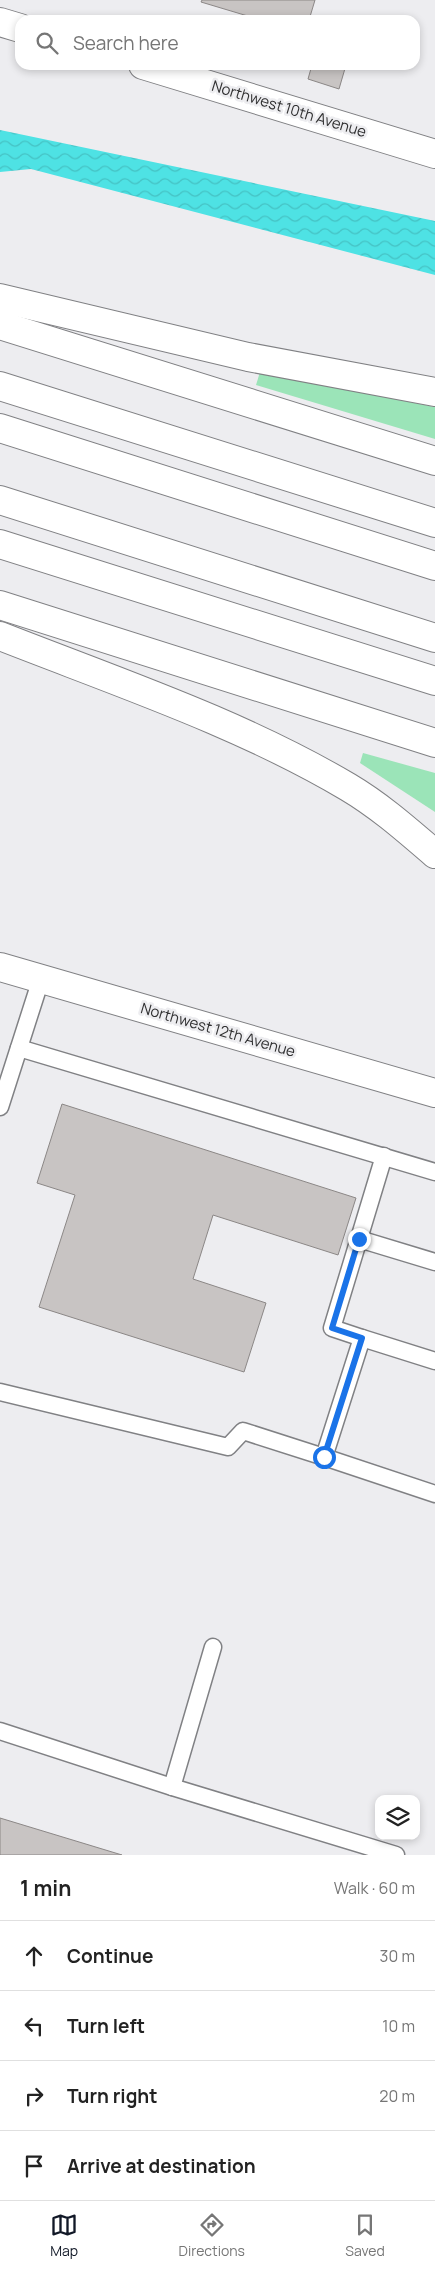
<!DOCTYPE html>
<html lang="en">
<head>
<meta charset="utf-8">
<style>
  body { margin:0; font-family:Manrope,sans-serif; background:#f6f6f6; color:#222 }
  .controls { position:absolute; right:15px; bottom:15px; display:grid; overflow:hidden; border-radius:10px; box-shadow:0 2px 8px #0003 }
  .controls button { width:45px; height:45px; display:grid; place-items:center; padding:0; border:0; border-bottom:1px solid #e0e0e0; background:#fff; color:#222; font:25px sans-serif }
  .stop { position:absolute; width:15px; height:15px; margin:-11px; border:4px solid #1a73e8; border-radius:50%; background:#fff }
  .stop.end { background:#1a73e8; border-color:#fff; box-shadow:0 1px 5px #0008 }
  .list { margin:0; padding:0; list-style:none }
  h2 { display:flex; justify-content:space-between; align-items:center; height:65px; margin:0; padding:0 20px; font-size:21px }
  h2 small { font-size:16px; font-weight:400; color:#767676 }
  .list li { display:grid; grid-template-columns:32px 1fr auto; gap:15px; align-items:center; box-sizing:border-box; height:70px; padding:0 20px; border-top:1px solid #e0e0e0 }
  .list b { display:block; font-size:19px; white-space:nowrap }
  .list em { font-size:16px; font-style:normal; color:#767676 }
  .icon { flex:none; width:28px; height:28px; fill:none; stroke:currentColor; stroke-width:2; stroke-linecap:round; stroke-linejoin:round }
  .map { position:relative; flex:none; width:435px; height:1855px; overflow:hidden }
  .search { position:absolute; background:#fff; box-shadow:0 2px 8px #0003; left:15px; right:15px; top:15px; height:55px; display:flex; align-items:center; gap:12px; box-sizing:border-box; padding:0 18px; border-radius:15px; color:#767676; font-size:19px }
  .sheet { height:345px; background:#fff }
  nav { display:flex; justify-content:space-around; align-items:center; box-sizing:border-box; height:70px; border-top:1px solid #e0e0e0; background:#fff; font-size:14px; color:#767676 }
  nav a { display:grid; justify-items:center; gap:2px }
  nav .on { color:#111827 }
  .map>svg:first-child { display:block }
  .green { fill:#9be4b8 }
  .water { fill:url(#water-waves) }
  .building { fill:#c8c4c3; stroke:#8b8786 }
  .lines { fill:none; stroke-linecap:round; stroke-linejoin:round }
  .lane-casing { stroke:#808184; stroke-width:19 }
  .street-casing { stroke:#808184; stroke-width:30 }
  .highway-casing { stroke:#808184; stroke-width:30 }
  .lane { stroke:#fff; stroke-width:16 }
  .street { stroke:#fff; stroke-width:28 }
  .highway { stroke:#fff; stroke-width:28 }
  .route { stroke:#1a73e8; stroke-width:6 }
  .labels { text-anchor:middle; stroke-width:5; stroke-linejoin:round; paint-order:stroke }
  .street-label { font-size:15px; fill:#313132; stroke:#ededf0 }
</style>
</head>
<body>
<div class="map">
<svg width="435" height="1855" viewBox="0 0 435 1855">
  <defs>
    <pattern id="water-waves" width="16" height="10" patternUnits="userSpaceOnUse" patternTransform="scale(1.25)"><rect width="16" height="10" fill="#4ee2e4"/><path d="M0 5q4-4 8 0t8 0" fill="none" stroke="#45c2c4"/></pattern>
  </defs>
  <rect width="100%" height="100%" fill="#ededf0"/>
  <!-- green -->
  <g class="green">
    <path d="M 260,372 L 435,407 L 435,439 L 256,385 Z"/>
    <path d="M 363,753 L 435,773 L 435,812 L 360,763 Z"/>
  </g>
  <!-- water -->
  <path class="water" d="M 0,130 L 435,221 L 435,275 L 31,169 L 0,172 Z"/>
  <!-- building -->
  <g class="building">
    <path d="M 202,0 L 315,0 L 309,20 L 261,20 L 201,2 Z"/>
    <path d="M 312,65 L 346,65 L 339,89 L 308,79 Z"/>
    <path d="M 62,1104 L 356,1198 L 338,1255 L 213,1215 L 193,1279 L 266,1303 L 244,1372 L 39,1307 L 75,1195 L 37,1183 Z"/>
    <path d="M 0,1818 L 122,1855 L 0,1855 Z"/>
  </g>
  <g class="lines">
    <defs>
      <g id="lane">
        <path d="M 19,1048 L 435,1172"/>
        <path d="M 0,1107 L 41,979"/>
        <path d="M 359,1239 L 435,1262"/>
        <path d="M 362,1338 L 332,1328 L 384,1156"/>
        <path d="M 435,1361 L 362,1338 L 324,1457 L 435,1494"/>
        <path d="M 0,1392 L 228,1447 L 243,1431 L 324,1457"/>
        <path d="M 0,1731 L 172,1787 L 396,1855"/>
        <path d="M 172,1787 L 213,1647"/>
      </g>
      <g id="street">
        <path d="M 0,22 L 20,28"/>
        <path d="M 143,65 L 435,154"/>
        <path d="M 0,967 L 435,1093"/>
      </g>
      <g id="highway">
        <path d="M 0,298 L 248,357 L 435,392"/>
        <path d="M 0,325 L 435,461"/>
        <path d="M 0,386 L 435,523"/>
        <path d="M 0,428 L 435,566"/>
        <path d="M 0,500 L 435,638"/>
        <path d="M 0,544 L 435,681"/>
        <path d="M 0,605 L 435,743"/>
        <path d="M 0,636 C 117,682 240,723 348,787 C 380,806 407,830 435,854"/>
      </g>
    </defs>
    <!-- lane casing -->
    <use href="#lane" class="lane-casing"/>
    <!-- street casing -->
    <use href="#street" class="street-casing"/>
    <!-- highway casing -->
    <use href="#highway" class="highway-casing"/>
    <!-- lane -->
    <use href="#lane" class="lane"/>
    <!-- street -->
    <use href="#street" class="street"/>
    <!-- highway -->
    <use href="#highway" class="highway"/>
  </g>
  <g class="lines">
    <!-- route -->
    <path class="route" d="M 324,1457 L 362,1338 L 332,1328 L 359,1239"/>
  </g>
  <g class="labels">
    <!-- street labels -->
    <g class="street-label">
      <text transform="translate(289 109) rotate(17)" y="5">Northwest 10th Avenue</text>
      <text transform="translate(218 1030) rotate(16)" y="5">Northwest 12th Avenue</text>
    </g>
  </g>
</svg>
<div class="controls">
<button><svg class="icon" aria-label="layers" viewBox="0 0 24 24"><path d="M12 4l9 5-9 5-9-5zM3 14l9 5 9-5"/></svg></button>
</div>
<div class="stop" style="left:324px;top:1457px"></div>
<div class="stop end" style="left:359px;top:1239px"></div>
<div class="search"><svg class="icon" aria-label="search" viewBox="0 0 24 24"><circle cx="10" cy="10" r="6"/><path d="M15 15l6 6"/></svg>Search here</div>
</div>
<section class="sheet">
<h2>1 min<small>Walk · 60 m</small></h2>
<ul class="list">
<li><svg class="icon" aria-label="ahead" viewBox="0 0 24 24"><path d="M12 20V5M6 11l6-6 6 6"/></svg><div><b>Continue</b></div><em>30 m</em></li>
<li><svg class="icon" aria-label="left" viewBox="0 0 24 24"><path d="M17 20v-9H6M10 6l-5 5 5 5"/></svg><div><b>Turn left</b></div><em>10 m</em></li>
<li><svg class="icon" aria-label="right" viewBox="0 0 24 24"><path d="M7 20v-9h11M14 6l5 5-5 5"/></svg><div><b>Turn right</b></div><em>20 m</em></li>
<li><svg class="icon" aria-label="arrive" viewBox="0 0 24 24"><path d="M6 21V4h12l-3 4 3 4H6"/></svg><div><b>Arrive at destination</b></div></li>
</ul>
</section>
<nav>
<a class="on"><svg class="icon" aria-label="map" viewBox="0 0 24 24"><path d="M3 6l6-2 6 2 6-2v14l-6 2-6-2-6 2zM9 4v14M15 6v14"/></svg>Map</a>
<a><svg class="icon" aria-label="directions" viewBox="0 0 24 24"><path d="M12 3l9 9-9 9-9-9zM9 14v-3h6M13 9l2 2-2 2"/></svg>Directions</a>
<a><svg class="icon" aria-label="saved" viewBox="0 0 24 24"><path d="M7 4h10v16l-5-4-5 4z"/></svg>Saved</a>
</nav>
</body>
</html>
